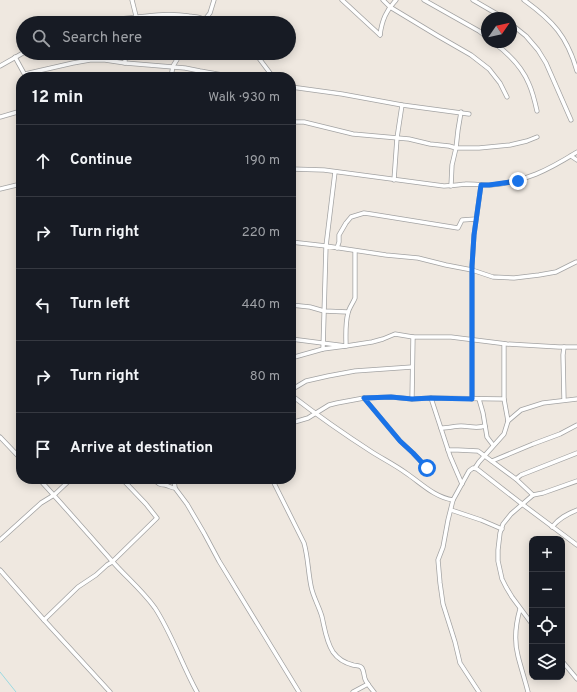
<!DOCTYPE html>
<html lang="en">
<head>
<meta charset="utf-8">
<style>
  body { margin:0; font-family:Overpass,sans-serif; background:#20242c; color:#f1f3f6 }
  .controls { position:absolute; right:12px; bottom:12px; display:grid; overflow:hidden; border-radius:8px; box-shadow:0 2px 10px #0003 }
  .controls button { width:36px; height:36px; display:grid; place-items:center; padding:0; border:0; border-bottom:1px solid #363941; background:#171b24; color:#f1f3f6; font:20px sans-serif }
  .compass { position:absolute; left:481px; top:12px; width:36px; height:36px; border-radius:50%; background:#171b24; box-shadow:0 2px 10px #0003; rotate:56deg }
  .stop { position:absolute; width:12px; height:12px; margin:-9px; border:3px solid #1a73e8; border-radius:50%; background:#fff }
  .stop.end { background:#1a73e8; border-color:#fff; box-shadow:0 1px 4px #0008 }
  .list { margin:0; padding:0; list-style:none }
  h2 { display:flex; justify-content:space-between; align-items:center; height:52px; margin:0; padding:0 16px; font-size:17px }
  h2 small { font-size:13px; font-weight:400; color:#9ea1a6 }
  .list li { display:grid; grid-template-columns:26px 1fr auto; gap:12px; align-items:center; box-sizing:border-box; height:72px; padding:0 16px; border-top:1px solid #363941 }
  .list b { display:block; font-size:15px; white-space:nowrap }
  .list em { font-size:13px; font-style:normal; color:#9ea1a6 }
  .icon { flex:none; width:22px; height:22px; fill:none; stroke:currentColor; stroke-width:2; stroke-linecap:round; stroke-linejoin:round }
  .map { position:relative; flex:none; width:577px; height:692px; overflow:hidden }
  .search { position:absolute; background:#171b24; box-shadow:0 2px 10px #0003; left:16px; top:16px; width:280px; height:44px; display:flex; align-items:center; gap:10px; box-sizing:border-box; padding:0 14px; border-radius:22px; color:#9ea1a6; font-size:15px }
  .panel { position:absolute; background:#171b24; box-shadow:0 2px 10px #0003; left:16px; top:72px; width:280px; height:412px; border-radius:16px }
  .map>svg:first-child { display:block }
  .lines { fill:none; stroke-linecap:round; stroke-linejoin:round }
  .stream { stroke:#9bd9e1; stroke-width:1 }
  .street-casing { stroke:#a3a3a3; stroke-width:5 }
  .street { stroke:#fff; stroke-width:3.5 }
  .route { stroke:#1a73e8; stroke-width:5 }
</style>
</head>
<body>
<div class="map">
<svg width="577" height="692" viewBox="0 0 577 692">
  <rect width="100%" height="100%" fill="#efe8e0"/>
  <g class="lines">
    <!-- stream -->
    <path class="stream" d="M 0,672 L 16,692"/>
    <defs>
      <g id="street">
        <path d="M 132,0 L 136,16"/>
        <path d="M 342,0 L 380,35"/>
        <path d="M 383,0 L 390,7 L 438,36 L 471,55 L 489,69 L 500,83 L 507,97"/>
        <path d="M 424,0 L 479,31 L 487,37"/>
        <path d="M 473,0 L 504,18"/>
        <path d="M 524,0 C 553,21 567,36 577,71"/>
        <path d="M 79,23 C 90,16 105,20 118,19 C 143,17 164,12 189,16 C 198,17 202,17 209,23"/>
        <path d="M 202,23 L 210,13 L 214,0"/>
        <path d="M 511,24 L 526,36 L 538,50 L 546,63 L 571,120"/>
        <path d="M 380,35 C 382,20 386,11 396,0"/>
        <path d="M 493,42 C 508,53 522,67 529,84 C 533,93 535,102 537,111"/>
        <path d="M 255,53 L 273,77"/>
        <path d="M 15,57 L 26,77"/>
        <path d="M 125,63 L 125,53"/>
        <path d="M 0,66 L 23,53"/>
        <path d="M 25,74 L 73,63 L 90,60 L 105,60 L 125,63 L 185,68 L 200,71 L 234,77"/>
        <path d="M 171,77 L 173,66 L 181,53"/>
        <path d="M 291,87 L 342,94 L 402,105 L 469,114"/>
        <path d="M 0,117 L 21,111"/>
        <path d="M 291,122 L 304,122 L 353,134 L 409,139 L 430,144 L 449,146 L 456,148 L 479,148 L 510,145 L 527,141 L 537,137"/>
        <path d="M 571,156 L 577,160"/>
        <path d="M 291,169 L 324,170 L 444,186 C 451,186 458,185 466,184 C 474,184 482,185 491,185 C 525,182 548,170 577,152"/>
        <path d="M 394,180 L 397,138 L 402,105"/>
        <path d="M 451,186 L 452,165 L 456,148 L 458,130 L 461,112"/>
        <path d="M 0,189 L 21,184"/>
        <path d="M 291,242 L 326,246 L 335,172"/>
        <path d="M 337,248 L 339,242 L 339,235 L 346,223 L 351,217 L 364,213 L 371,214 L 458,228 L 462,220 L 476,219"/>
        <path d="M 291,305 L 310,307 L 324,311 L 348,312"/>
        <path d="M 291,339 L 346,346 C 346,336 345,324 348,313 C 349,308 353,303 355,298 L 355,251"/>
        <path d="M 564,347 L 563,355 L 564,400"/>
        <path d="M 323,349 L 326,246 L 386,255 L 418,258 L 446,265 L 472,270 L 493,277 L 514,278 L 539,275 L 556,272 L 576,262"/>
        <path d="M 291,358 L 323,349 L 346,346 L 372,342 L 383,339 L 395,334 L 413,337 L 451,337 L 507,344 L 559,347 L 577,347"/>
        <path d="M 291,390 L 306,381 L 328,376 L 355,371 L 412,367"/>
        <path d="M 291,395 C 317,415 344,434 372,452 C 383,459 395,465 406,473 C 421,483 434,497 453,500 L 469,471 L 473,468 L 477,469 L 522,504 L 577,545"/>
        <path d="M 364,398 L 400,441 L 413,453 L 427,468"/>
        <path d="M 431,398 L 450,456 L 462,484"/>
        <path d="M 412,399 L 413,337"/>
        <path d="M 472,399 L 472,266 L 474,235 L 481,185"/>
        <path d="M 479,399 L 483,413 L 487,437 L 493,445"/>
        <path d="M 504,399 L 504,344"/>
        <path d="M 291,423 L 308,418 L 329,405 L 337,403 L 364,398 L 391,397 L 412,399 L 431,398 L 504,399 L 508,421 L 521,410 L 543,403 L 577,399"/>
        <path d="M 441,428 C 448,428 455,426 461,426 C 471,426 475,429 485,426"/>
        <path d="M 0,437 L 21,459"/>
        <path d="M 448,450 L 458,450 L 478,451 L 516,479 L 533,495"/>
        <path d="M 492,461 L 533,444 L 560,434 L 577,425"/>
        <path d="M 475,468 L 479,462 L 504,434 L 508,421"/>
        <path d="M 39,479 C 64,506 88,534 112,561 C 126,577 142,590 155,608 C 172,634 182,665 197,692"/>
        <path d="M 154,479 C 158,484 160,485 165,485 C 169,486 172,488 175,488"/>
        <path d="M 174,479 L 175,488 L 187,504 L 204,533 L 219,561 L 299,692"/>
        <path d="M 272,479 L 304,543 C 308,557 308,571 311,586 C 313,597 319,606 322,617 C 325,630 326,641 333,652 C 338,659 345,663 353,665 C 356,666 360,665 362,668 C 364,671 364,676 365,679 C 367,684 371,688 374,692"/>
        <path d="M 516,479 L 521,475 L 577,453"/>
        <path d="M 453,500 L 448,520 L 443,547 L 438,560 L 440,583 L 443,604 L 455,642 L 460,663 L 479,692"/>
        <path d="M 451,510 L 481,520 L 502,529"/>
        <path d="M 552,527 C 559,518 567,514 577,510"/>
        <path d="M 0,540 L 41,503 L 54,495 L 71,479"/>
        <path d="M 0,570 L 44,620 L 78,587 L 96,575 L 107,565 L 112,562 L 157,518 L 146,504 L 125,482 L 122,479"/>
        <path d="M 520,609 C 516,623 514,641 518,656 C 521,668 525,680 528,692"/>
        <path d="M 44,620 L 110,692"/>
        <path d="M 532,624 L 512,597 L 506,587 L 502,579 L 498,561 L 498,550 L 500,533 L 503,524 L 511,514 L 533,495 L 543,493 L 577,481"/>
        <path d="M 562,661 L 577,679"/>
        <path d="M 353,692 L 368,684"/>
      </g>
    </defs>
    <!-- street casing -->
    <use href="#street" class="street-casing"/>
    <!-- street -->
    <use href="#street" class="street"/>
  </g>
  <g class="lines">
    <!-- route -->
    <path class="route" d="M 427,468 L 413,453 L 400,441 L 364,398 L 391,397 L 412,399 L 431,398 L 472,399 L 472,266 L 474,235 L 481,185 L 489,185 L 518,181"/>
  </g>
</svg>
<div class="controls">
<button>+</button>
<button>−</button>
<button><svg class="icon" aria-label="locate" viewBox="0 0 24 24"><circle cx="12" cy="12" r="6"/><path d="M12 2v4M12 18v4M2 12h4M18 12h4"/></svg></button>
<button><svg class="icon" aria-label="layers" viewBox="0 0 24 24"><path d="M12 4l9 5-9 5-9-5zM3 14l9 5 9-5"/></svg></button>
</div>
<svg class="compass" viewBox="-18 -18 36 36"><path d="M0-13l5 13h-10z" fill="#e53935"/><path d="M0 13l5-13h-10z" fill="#9ea1a6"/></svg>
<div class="stop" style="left:427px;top:468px"></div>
<div class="stop end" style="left:518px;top:181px"></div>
<div class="search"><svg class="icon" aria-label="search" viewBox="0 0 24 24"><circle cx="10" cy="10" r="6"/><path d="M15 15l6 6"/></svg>Search here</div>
<section class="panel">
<h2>12 min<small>Walk · 930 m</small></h2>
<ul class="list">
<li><svg class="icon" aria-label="ahead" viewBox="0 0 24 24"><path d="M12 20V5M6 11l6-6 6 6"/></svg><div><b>Continue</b></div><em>190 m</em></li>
<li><svg class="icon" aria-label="right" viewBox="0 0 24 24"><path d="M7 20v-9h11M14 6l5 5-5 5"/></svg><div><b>Turn right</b></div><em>220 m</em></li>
<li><svg class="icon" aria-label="left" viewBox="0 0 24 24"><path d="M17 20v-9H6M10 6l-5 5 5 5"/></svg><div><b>Turn left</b></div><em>440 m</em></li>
<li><svg class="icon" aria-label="right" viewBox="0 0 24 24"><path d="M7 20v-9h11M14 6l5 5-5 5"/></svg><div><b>Turn right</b></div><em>80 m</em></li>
<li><svg class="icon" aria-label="arrive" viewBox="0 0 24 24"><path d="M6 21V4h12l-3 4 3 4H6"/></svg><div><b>Arrive at destination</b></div></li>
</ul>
</section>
</div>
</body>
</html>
